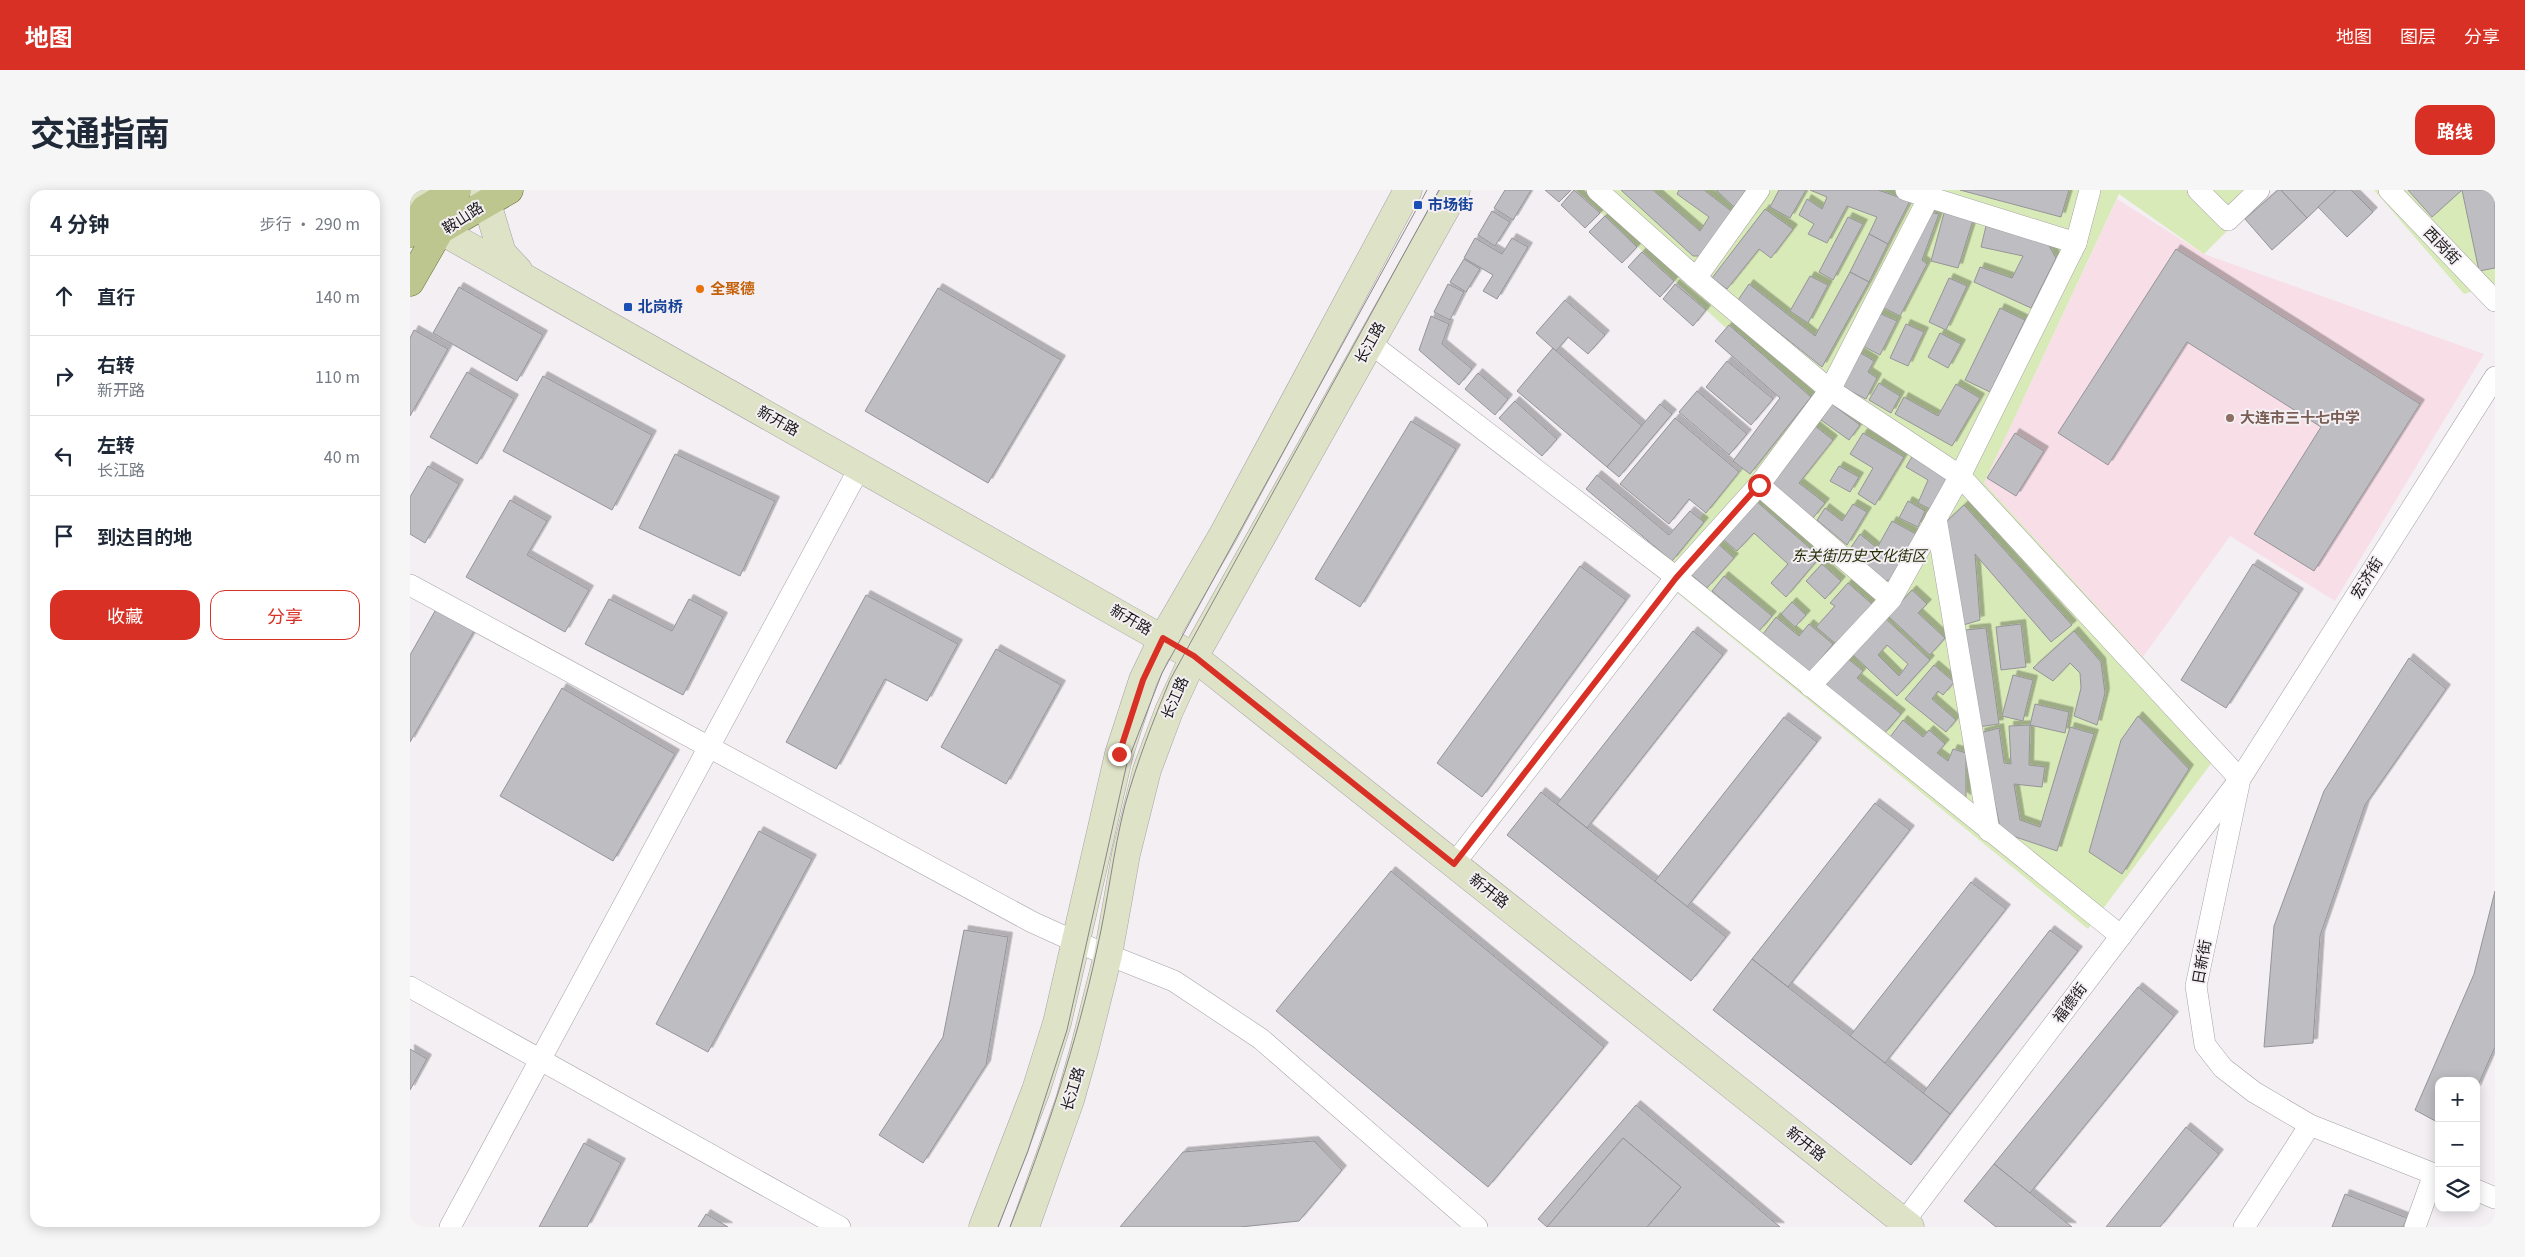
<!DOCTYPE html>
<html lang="zh">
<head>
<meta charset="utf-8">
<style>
  body { margin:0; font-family:Georgia,"Noto Sans SC",serif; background:#f6f6f7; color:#1f2937 }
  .controls { position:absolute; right:15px; bottom:15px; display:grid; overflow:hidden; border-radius:10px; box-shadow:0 2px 12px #0003 }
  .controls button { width:45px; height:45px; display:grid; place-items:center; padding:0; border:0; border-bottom:1px solid #e0e1e3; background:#fff; color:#1f2937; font:25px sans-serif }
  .stop { position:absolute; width:15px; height:15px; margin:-11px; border:4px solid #d93025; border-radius:50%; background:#fff }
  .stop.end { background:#d93025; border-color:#fff; box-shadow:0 1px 5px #0008 }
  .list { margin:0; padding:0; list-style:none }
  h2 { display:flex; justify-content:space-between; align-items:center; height:65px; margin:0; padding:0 20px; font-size:21px }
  h2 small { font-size:16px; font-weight:400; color:#747a83 }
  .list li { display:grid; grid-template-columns:32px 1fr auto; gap:15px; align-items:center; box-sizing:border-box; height:80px; padding:0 20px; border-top:1px solid #e0e1e3 }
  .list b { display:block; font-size:19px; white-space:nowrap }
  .list p { margin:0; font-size:16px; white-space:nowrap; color:#747a83 }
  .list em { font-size:16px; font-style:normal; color:#747a83 }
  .actions { display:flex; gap:10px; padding:15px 20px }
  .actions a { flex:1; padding:11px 0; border:1px solid #d93025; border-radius:15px; text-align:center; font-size:18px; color:#d93025 }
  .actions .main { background:#d93025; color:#fff }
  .icon { flex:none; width:28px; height:28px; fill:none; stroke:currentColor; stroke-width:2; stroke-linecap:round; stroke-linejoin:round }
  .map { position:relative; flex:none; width:2085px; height:1037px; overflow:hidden; border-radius:15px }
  header { display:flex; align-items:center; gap:30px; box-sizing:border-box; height:70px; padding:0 25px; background:#d93025; color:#fff }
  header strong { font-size:24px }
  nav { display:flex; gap:28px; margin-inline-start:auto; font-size:18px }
  .intro { display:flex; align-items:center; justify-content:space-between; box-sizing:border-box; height:120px; padding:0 30px }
  h1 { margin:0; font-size:35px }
  .button { padding:12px 22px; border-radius:15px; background:#d93025; color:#fff; font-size:18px; font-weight:700 }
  main { display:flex; gap:30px; padding:0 30px }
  aside { flex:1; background:#fff; border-radius:15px; box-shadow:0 2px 12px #0003 }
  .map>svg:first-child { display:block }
  .education { fill:#f8dfe7 }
  .green { fill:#d8eab7 }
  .building { fill:#bebdc2; stroke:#959499; fill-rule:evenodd; filter:url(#shadow) }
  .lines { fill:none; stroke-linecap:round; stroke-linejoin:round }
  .minor-casing { stroke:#a6a2a6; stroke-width:22 }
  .secondary-casing { stroke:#a6a2a6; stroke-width:29 }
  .primary-casing { stroke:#687135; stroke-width:29 }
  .minor { stroke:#fff; stroke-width:21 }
  .secondary { stroke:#dee2c7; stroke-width:28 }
  .primary { stroke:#bec68f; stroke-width:28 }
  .tram { stroke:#898689; stroke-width:1 }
  .route { stroke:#d93025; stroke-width:6 }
  .transit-dot { fill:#1a4fb4; stroke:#f3eff3; stroke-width:2 }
  .food-dot { fill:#e8710a; stroke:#f3eff3; stroke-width:2 }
  .education-dot { fill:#8d6e63; stroke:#f3eff3; stroke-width:2 }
  .labels { text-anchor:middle; stroke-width:4; stroke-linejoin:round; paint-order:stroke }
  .transit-label { font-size:15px; font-weight:bold; fill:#164399; stroke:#f3eff3; text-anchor:start }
  .street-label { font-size:15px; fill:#1a191a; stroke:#f3eff3 }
  .food-label { font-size:15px; font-weight:bold; fill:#c56008; stroke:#f3eff3; text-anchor:start }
  .education-label { font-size:15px; font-weight:bold; fill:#785e54; stroke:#f3eff3; text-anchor:start }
  .park-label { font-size:15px; font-style:italic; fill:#242e06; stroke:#f3eff3 }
</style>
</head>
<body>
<header>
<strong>地图</strong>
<nav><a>地图</a><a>图层</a><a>分享</a></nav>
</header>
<div class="intro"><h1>交通指南</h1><a class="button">路线</a></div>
<main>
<aside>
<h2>4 分钟<small>步行 · 290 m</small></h2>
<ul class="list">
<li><svg class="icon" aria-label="ahead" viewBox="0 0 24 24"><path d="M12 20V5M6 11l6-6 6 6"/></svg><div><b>直行</b></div><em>140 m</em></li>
<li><svg class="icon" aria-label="right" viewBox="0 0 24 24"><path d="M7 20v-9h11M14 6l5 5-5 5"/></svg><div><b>右转</b><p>新开路</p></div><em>110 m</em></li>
<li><svg class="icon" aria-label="left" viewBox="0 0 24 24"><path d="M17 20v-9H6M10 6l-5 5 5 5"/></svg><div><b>左转</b><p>长江路</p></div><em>40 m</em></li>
<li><svg class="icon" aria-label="arrive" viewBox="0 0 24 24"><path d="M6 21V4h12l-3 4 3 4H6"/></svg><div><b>到达目的地</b></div></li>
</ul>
<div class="actions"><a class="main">收藏</a><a>分享</a></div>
</aside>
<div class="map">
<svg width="2085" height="1037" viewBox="0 0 2085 1037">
  <defs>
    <filter id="shadow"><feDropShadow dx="4.5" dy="-4.5" stdDeviation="0" flood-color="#0004"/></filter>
  </defs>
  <rect width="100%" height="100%" fill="#f3eff3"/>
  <!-- education -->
  <path class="education" d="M 1707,9 L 1794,64 L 2074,164 L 1925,411 L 1820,346 L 1733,467 L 1574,293 Z"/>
  <!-- green -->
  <g class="green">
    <path d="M 1166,0 L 1858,0 L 1794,64 L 1709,4 L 1574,293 L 1814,556 L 1678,739 L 1243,383 L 1392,208 Z"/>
    <path d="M 1964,0 L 2085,0 L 2085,94 L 2054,104 Z"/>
  </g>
  <!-- building -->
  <g class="building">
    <path d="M 1095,0 L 1121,0 L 1103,30 L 1084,18 Z"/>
    <path d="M 1135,0 L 1161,0 L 1149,12 Z"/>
    <path d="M 1164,0 L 1190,23 L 1175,38 L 1151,15 Z"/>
    <path d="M 1211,0 L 1243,0 L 1290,41 L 1299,27 L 1267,4 L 1269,0 L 1294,0 L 1324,23 L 1294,66 L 1283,66 Z"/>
    <path d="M 1306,0 L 1336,0 L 1324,17 Z"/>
    <path d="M 1369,0 L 1396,0 L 1380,28 L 1360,17 Z"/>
    <path d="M 1400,0 L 1468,0 L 1500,11 L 1478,54 L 1459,44 L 1467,27 L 1437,16 L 1417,53 L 1398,44 L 1404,34 L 1389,25 L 1397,9 L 1412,19 L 1417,7 Z"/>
    <path d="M 1550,0 L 1659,0 L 1651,27 Z"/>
    <path d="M 1868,0 L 1871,0 L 1897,28 L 1862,60 L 1835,29 Z"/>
    <path d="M 1871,0 L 1926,0 L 1897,28 Z"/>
    <path d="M 1926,0 L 1941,0 L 1963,22 L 1937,47 L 1908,17 Z"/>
    <path d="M 1998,0 L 2052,0 L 2022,27 Z"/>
    <path d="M 2052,0 L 2085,0 L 2085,78 L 2069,81 Z"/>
    <path d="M 1355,19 L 1383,39 L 1361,68 L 1349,59 L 1317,99 L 1302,88 Z"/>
    <path d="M 1082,21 L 1100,32 L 1085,56 L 1068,45 Z"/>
    <path d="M 1518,22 L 1529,24 L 1512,70 L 1517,74 L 1490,126 L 1472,117 Z"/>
    <path d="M 1534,23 L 1563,30 L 1548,78 L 1521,71 Z"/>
    <path d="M 1195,26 L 1227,57 L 1212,73 L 1179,42 Z"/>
    <path d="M 1438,27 L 1453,34 L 1423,90 L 1409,82 Z"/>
    <path d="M 1576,36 L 1638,54 L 1646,68 L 1621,118 L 1564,92 L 1570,77 L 1602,88 L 1613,66 L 1571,57 Z"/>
    <path d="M 1459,44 L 1478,54 L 1459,92 L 1440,82 Z"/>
    <path d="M 1065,48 L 1092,64 L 1102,48 L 1118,57 L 1087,109 L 1073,101 L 1083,85 L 1054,68 Z"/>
    <path d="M 1766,59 L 2010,214 L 1904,381 L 1844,344 L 1911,237 L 1777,152 L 1698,275 L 1648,243 Z"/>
    <path d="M 1232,62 L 1264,91 L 1250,107 L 1218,77 Z"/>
    <path d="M 1054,69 L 1070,79 L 1056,102 L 1040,92 Z"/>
    <path d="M 1440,82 L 1459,92 L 1412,177 L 1328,110 L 1339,94 L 1405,146 Z"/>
    <path d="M 1400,86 L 1418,95 L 1398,133 L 1380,121 Z"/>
    <path d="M 1539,88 L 1557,96 L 1536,140 L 1519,132 Z"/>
    <path d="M 1038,94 L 1054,102 L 1040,130 L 1024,122 Z"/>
    <path d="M 1265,94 L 1296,120 L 1283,136 L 1253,109 Z"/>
    <path d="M 49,97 L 133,145 L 107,191 L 23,143 Z"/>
    <path d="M 528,98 L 651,170 L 578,293 L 455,221 Z"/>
    <path d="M 1155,110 L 1195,145 L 1178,164 L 1158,147 L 1146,161 L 1126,143 Z"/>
    <path d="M 1590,118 L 1615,130 L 1580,202 L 1555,190 Z"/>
    <path d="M 1469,123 L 1487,131 L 1470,165 L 1453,156 Z"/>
    <path d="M 1021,126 L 1039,134 L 1032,154 L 1062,179 L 1049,195 L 1009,160 Z"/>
    <path d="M 1496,134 L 1514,142 L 1498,176 L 1480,168 Z"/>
    <path d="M 1319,135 L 1401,207 L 1340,284 L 1323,271 L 1370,208 L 1305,151 Z"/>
    <path d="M 4,140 L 38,159 L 0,226 L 0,148 Z"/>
    <path d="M 1530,143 L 1551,154 L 1538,178 L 1518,167 Z"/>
    <path d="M 1143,158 L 1232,236 L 1197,277 L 1107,201 Z"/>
    <path d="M 1449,162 L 1464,171 L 1458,182 L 1467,188 L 1456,209 L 1431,196 Z"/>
    <path d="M 1317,171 L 1363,209 L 1341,235 L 1296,197 Z"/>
    <path d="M 57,182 L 104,209 L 67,274 L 20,247 Z"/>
    <path d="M 1068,183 L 1098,209 L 1085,225 L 1055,199 Z"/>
    <path d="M 133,186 L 242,245 L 202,320 L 93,261 Z"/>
    <path d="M 1469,193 L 1490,206 L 1481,223 L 1459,210 Z"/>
    <path d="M 1546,194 L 1570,208 L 1542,256 L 1485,224 L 1494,207 L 1528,226 Z"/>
    <path d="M 1287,201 L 1337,244 L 1319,265 L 1269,222 Z"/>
    <path d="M 1105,211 L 1147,249 L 1132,266 L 1089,228 Z"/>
    <path d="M 1250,214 L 1262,224 L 1209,287 L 1197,277 Z"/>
    <path d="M 1422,214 L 1450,235 L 1439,250 L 1411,230 Z"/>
    <path d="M 1265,228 L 1329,282 L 1296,323 L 1279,309 L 1259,334 L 1210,294 Z"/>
    <path d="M 1001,231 L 1046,259 L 950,417 L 905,389 Z"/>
    <path d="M 1404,235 L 1423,250 L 1389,293 L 1415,313 L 1403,328 L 1359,293 Z"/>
    <path d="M 1453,243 L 1494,267 L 1465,315 L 1448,304 L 1463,278 L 1440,264 Z"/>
    <path d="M 1605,243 L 1634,261 L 1606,306 L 1577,288 Z"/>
    <path d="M 1504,263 L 1537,284 L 1539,293 L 1522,320 L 1508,313 L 1518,290 L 1496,277 Z"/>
    <path d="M 265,264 L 365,311 L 330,386 L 229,338 Z"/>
    <path d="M 18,276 L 49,294 L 15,353 L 0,344 L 0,307 Z"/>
    <path d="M 1429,276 L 1449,287 L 1440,302 L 1420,291 Z"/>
    <path d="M 1187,285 L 1259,345 L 1280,321 L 1294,332 L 1262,371 L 1176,299 Z"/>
    <path d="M 100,310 L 137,331 L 117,365 L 179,400 L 155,442 L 56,387 Z"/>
    <path d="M 1345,310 L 1410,367 L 1376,407 L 1361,393 L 1378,374 L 1344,343 L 1327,361 L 1310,347 Z"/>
    <path d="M 1498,311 L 1515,321 L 1508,337 L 1489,328 Z"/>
    <path d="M 1443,314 L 1457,322 L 1437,355 L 1407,330 L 1415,318 L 1432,331 Z"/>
    <path d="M 1554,315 L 1662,435 L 1641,452 L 1565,364 L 1570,430 L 1550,436 L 1536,332 Z"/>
    <path d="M 1482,331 L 1506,344 L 1480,390 L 1473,391 L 1438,362 L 1450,344 L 1467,358 Z"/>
    <path d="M 1306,352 L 1324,368 L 1297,398 L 1279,383 Z"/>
    <path d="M 1412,374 L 1431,391 L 1415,409 L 1396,391 Z"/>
    <path d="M 1843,374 L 1889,403 L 1816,518 L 1771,490 Z"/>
    <path d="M 1170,376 L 1216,410 L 1072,607 L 1027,573 Z"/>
    <path d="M 1314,386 L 1362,426 L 1349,441 L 1302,401 Z"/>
    <path d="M 1438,393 L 1462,414 L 1426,454 L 1406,437 L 1425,416 L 1420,413 Z"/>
    <path d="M 1502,400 L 1517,414 L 1508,423 L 1535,448 L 1520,465 L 1478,426 Z"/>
    <path d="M 456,405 L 548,454 L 517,511 L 475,489 L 426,579 L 376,552 Z"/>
    <path d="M 199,409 L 262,441 L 279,409 L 313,427 L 273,505 L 175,454 Z"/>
    <path d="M 1382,412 L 1396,425 L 1385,437 L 1371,424 Z"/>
    <path d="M 29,414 L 67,436 L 0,552 L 0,465 Z"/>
    <path d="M 1366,427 L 1389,446 L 1399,434 L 1423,454 L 1400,482 L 1353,444 Z"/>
    <path d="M 1475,428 L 1520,470 L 1487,506 L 1442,464 ZM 1477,455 L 1498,474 L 1489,486 L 1468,465 Z"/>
    <path d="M 1611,434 L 1616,477 L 1591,480 L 1586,437 Z"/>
    <path d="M 1576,438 L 1589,534 L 1568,537 L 1555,440 Z"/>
    <path d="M 1283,441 L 1313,465 L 1177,638 L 1147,614 Z"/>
    <path d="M 1664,441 L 1691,472 L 1695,503 L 1687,535 L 1664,526 L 1671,498 L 1670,483 L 1660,473 L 1643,491 L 1623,478 Z"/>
    <path d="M 586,459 L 651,495 L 596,594 L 531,557 Z"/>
    <path d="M 1437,468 L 1453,481 L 1447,488 L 1491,524 L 1474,544 L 1415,496 Z"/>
    <path d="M 1999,468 L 2036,499 L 1955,615 L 1910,746 L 1903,853 L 1854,857 L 1864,736 L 1914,601 Z"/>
    <path d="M 1524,475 L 1544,492 L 1533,505 L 1528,501 L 1522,509 L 1546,530 L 1536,542 L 1495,509 Z"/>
    <path d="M 1603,485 L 1623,490 L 1613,531 L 1592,526 Z"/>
    <path d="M 152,498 L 265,564 L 203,671 L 90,606 Z"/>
    <path d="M 1625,514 L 1659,522 L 1655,543 L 1620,535 Z"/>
    <path d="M 1728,526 L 1779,579 L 1712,684 L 1679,662 L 1711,550 Z"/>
    <path d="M 1374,527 L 1407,552 L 1277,717 L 1245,691 Z"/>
    <path d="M 1493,530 L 1513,547 L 1519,540 L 1535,554 L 1527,563 L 1538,571 L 1543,559 L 1556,563 L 1556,609 L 1480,547 Z"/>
    <path d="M 1620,535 L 1619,575 L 1635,577 L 1632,597 L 1604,594 L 1610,630 L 1630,637 L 1660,537 L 1684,544 L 1647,661 L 1591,642 L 1570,543 L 1589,538 L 1594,573 L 1601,574 L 1599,536 Z"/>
    <path d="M 1131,602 L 1316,747 L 1281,791 L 1097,645 Z"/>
    <path d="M 1465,613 L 1500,640 L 1378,797 L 1342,769 Z"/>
    <path d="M 349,641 L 402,669 L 298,862 L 246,834 Z"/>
    <path d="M 981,681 L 1194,857 L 1078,997 L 866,821 Z"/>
    <path d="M 1561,692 L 1596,719 L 1475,873 L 1440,846 Z"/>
    <path d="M 2085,701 L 2085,857 L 2066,900 L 2066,891 L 2029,891 L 2029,933 L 2005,920 L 2064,784 Z"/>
    <path d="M 554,740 L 598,747 L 576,875 L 513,973 L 469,945 L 533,847 Z"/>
    <path d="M 1640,740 L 1668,761 L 1540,924 L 1513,903 Z"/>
    <path d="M 1342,769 L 1540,924 L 1501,975 L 1303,820 Z"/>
    <path d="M 1728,797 L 1764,826 L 1620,1003 L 1584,974 Z"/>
    <path d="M 0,859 L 17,869 L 0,900 Z"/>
    <path d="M 1226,915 L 1370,1037 L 1237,1037 L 1271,997 L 1213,948 L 1137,1037 L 1128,1029 Z"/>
    <path d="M 1776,937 L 1809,964 L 1750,1037 L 1696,1037 Z"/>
    <path d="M 1213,948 L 1271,997 L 1237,1037 L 1137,1037 Z"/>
    <path d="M 904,951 L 932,980 L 889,1031 L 830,1037 L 710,1037 L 773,962 Z"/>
    <path d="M 174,953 L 211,973 L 177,1037 L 129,1037 Z"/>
    <path d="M 1584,974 L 1620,1003 L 1662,1037 L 1586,1037 L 1554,1011 Z"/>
    <path d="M 1935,1004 L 1997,1028 L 1993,1037 L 1922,1037 Z"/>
    <path d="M 296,1024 L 318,1037 L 288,1037 Z"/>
  </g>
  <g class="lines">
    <defs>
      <g id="minor">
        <path d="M 1187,0 L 1286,88 L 1420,200 L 1550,286 L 1830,589"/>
        <path d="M 1496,0 L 1666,53"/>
        <path d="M 1788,0 L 1818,30 L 1849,0"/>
        <path d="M 1979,0 L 2085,111"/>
        <path d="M 1286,88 L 1349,0"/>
        <path d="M 960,153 L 1266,387 L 1711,746"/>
        <path d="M 1349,295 L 1481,409"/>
        <path d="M 1526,328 L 1579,641"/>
        <path d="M 0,395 L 622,732 L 666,752 L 764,791 L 851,849 L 1067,1037"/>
        <path d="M 1400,496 L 1481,409 L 1550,286 L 1666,53 L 1680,0"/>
        <path d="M 1829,594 L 1786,796 L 1795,855 L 1813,878 L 1844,902 L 1900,935 L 2029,986"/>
        <path d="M 1044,674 L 1266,387 L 1349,295 L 1420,200 L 1518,9 L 1521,0"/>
        <path d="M 0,797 L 430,1037"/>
        <path d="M 2066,1000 L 2085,1008"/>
        <path d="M 40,1037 L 450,277"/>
        <path d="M 1490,1037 L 1830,589 L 2085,187"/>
        <path d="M 1834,1037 L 1900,935"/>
        <path d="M 2005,1037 L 2024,984"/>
      </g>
      <g id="secondary">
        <path d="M 9,0 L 15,19 L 30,40 L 784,467 L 1500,1037"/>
        <path d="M 73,0 L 92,63 L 108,80"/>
        <path d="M 573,1037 L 626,900 L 647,833 L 709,564 L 733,490 L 753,448 L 814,343 L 998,0"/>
        <path d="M 615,1037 L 660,910 L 675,857 L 698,765 L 716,664 L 737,580 L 759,521 L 784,467 L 1046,0"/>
      </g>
      <g id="primary">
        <path d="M 0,43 L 15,19 L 47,0"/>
        <path d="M 0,92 L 30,40 L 99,0"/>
      </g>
    </defs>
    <!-- minor casing -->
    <use href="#minor" class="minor-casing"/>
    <!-- secondary casing -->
    <use href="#secondary" class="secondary-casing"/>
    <!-- primary casing -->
    <use href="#primary" class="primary-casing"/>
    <!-- minor -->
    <use href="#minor" class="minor"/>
    <!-- secondary -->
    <use href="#secondary" class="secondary"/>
    <!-- primary -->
    <use href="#primary" class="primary"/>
    <!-- tram -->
    <g class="tram">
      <path d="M 588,1037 L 618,961 L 657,840 L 717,573 L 752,483 L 1017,0"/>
      <path d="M 600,1037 C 635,948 667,853 687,759 C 698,711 703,662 715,615 C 727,572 743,531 760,490 L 1029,0"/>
    </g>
  </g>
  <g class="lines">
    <!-- route -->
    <path class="route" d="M 709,564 L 733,490 L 753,448 L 784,466 L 1044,674 L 1266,388 L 1349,295"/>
  </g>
  <!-- markers -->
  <g class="transit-dot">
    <rect x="1003" y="10" width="10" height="10" rx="2.5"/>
    <rect x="213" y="112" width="10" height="10" rx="2.5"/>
  </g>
  <circle class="food-dot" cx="290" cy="99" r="5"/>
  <circle class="education-dot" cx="1820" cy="228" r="5"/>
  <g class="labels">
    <!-- transit labels -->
    <g class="transit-label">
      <text x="1018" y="20">市场街</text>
      <text x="228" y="122">北岗桥</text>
    </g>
    <!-- street labels -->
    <g class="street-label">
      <text transform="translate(53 28) rotate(-33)" y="5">鞍山路</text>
      <text transform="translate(2032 56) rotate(46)" y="5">西岗街</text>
      <text transform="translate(960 153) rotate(-61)" y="5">长江路</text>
      <text transform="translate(368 231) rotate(29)" y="5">新开路</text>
      <text transform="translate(1957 388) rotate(-58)" y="5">宏济街</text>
      <text transform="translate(721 430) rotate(30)" y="5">新开路</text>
      <text transform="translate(765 508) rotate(-66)" y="5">长江路</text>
      <text transform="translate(1079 701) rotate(38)" y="5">新开路</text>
      <text transform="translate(1792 772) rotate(-80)" y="5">日新街</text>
      <text transform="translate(1660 813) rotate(-53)" y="5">福德街</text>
      <text transform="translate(663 899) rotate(-73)" y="5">长江路</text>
      <text transform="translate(1396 954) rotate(38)" y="5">新开路</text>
    </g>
    <!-- food labels -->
    <g class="food-label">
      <text x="300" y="104">全聚德</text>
    </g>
    <!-- education labels -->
    <g class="education-label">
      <text x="1830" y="233">大连市三十七中学</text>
    </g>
    <!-- park labels -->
    <g class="park-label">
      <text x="1449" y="371">东关街历史文化街区</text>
    </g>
  </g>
</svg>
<div class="controls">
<button>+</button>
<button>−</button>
<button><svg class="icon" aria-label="layers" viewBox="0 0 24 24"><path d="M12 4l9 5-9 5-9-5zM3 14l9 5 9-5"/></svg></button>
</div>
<div class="stop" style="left:1349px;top:295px"></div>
<div class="stop end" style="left:709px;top:564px"></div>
</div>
</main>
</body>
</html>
